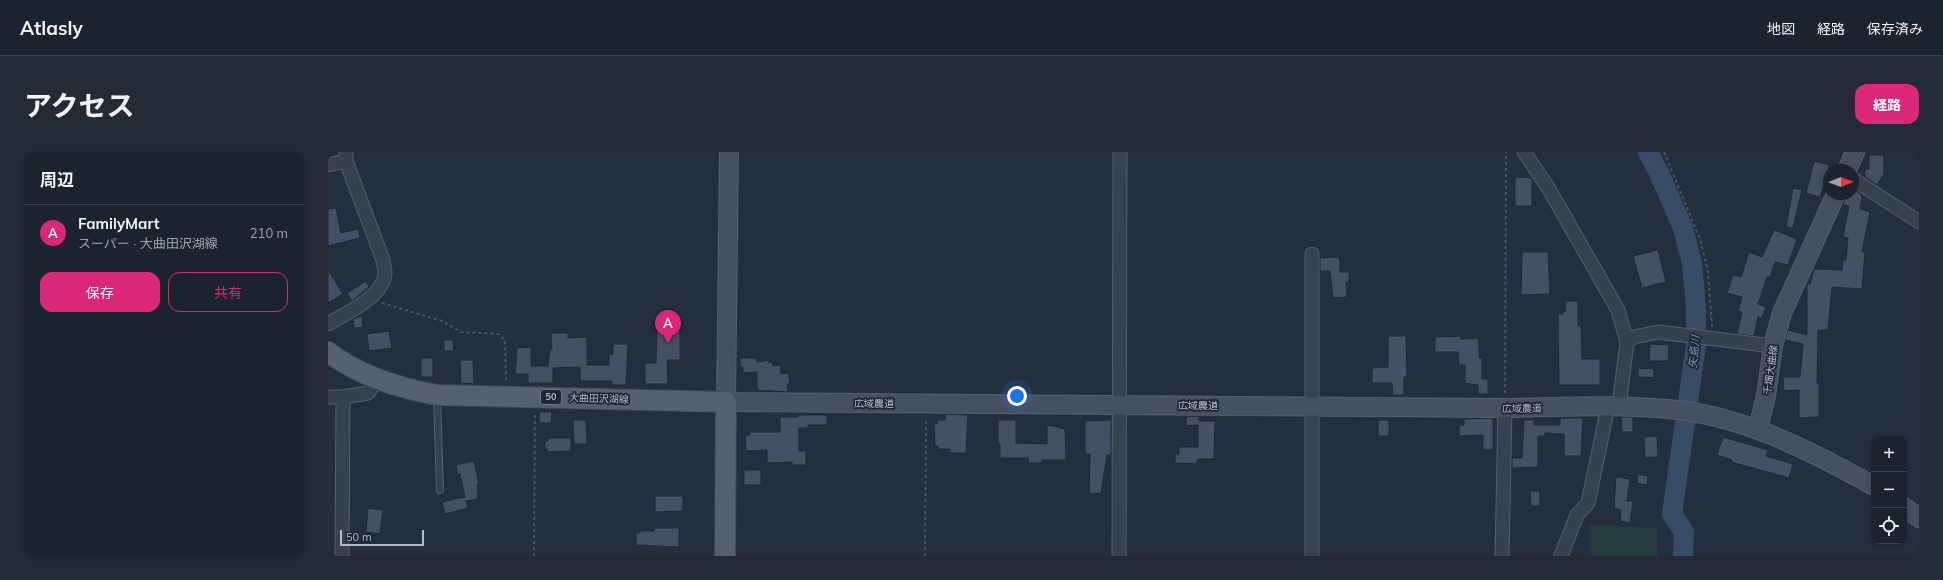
<!DOCTYPE html>
<html lang="ja">
<head>
<meta charset="utf-8">
<style>
  body { margin:0; font-family:Mulish,"Noto Sans JP",sans-serif; background:#242b36; color:#f1f3f6 }
  .controls { position:absolute; right:12px; bottom:12px; display:grid; overflow:hidden; border-radius:8px; box-shadow:0 2px 6px #0003 }
  .controls button { width:36px; height:36px; display:grid; place-items:center; padding:0; border:0; border-bottom:1px solid #39404a; background:#1b232e; color:#f1f3f6; font:20px sans-serif }
  .compass { position:absolute; left:1495px; top:12px; width:36px; height:36px; border-radius:50%; background:#1b232e; box-shadow:0 2px 6px #0003; rotate:89deg }
  .scale { position:absolute; left:12px; bottom:10px; width:84px; box-sizing:border-box; padding-left:4px; border:2px solid #b4bcc9; border-top:0; font-size:11px; line-height:14px; white-space:nowrap; color:#b4bcc9; -webkit-text-stroke:3px #1d2633; paint-order:stroke }
  .you { position:absolute; left:689px; top:244px; width:14px; height:14px; margin:-10px; border:3px solid #fff; border-radius:50%; background:#1a73e8; box-shadow:0 0 0 6px #1a73e833 }
  .badge { display:grid; place-items:center; width:26px; height:26px; border-radius:50%; background:#db2777; color:#fff; font-size:13px; font-weight:700 }
  .pin { position:absolute; translate:-50% -33px; filter:drop-shadow(0 1px 2px #0008) }
  .pin::after { content:''; position:absolute; top:21px; width:14px; height:12px; background:inherit; clip-path:polygon(0 0,100% 0,50% 100%) }
  .list { margin:0; padding:0; list-style:none }
  h2 { display:flex; justify-content:space-between; align-items:center; height:52px; margin:0; padding:0 16px; font-size:17px }
  h2 small { font-size:13px; font-weight:400; color:#a0a4aa }
  .list li { display:grid; grid-template-columns:26px 1fr auto; gap:12px; align-items:center; box-sizing:border-box; height:56px; padding:0 16px; border-top:1px solid #39404a }
  .list b { display:block; font-size:15px; white-space:nowrap }
  .list p { margin:0; font-size:13px; white-space:nowrap; color:#a0a4aa }
  .list em { font-size:13px; font-style:normal; color:#a0a4aa }
  .actions { display:flex; gap:8px; padding:12px 16px }
  .actions a { flex:1; padding:9px 0; border:1px solid #db2777; border-radius:12px; text-align:center; font-size:14px; color:#db2777 }
  .actions .main { background:#db2777; color:#fff }
  .icon { flex:none; width:22px; height:22px; fill:none; stroke:currentColor; stroke-width:2; stroke-linecap:round; stroke-linejoin:round }
  .map { position:relative; flex:none; width:1591px; height:404px; overflow:hidden; border-radius:12px }
  header { display:flex; align-items:center; gap:24px; box-sizing:border-box; height:56px; padding:0 20px; background:#1b232e; border-bottom:1px solid #39404a }
  header strong { font-size:19px }
  nav { display:flex; gap:22px; margin-inline-start:auto; font-size:14px }
  .intro { display:flex; align-items:center; justify-content:space-between; box-sizing:border-box; height:96px; padding:0 24px }
  h1 { margin:0; font-size:28px }
  .button { padding:10px 18px; border-radius:12px; background:#db2777; color:#fff; font-size:14px; font-weight:700 }
  main { display:flex; gap:24px; padding:0 24px }
  aside { flex:1; background:#1b232e; border-radius:12px; box-shadow:0 2px 6px #0003 }
  .map>svg:first-child { display:block }
  .green { fill:#263c3f }
  .lines { fill:none; stroke-linecap:round; stroke-linejoin:round }
  .river { stroke:#394c67; stroke-width:20 }
  .building { fill:#455162; stroke:#1f2835 }
  .lane-casing { stroke:#565f6c; stroke-width:8 }
  .street-casing { stroke:#565f6c; stroke-width:15 }
  .secondary-casing { stroke:#565f6c; stroke-width:20 }
  .primary-casing { stroke:#414a57; stroke-width:22 }
  .path { stroke:#44595c; stroke-width:2; stroke-dasharray:3 3; stroke-linecap:butt }
  .lane { stroke:#38414e; stroke-width:6 }
  .street { stroke:#38414e; stroke-width:13 }
  .secondary { stroke:#465061; stroke-width:18 }
  .primary { stroke:#56606e; stroke-width:20 }
  .labels { text-anchor:middle; stroke-width:3.5; stroke-linejoin:round; paint-order:stroke }
  .shield { fill:#1d2633; stroke:#878f9c; stroke-width:1 }
  .shield-label { font-size:9px; font-weight:bold; fill:#b4bcc9 }
  .street-label { font-size:10px; fill:#b4bcc9; stroke:#1d2633 }
  .water-label { font-size:11px; font-style:italic; fill:#7c92b1; stroke:#1d2633 }
</style>
</head>
<body>
<header>
<strong>Atlasly</strong>
<nav><a>地図</a><a>経路</a><a>保存済み</a></nav>
</header>
<div class="intro"><h1>アクセス</h1><a class="button">経路</a></div>
<main>
<aside>
<h2>周辺<small></small></h2>
<ul class="list">
<li><span class="badge">A</span><div><b>FamilyMart</b><p>スーパー · 大曲田沢湖線</p></div><em>210 m</em></li>
</ul>
<div class="actions"><a class="main">保存</a><a>共有</a></div>
</aside>
<div class="map">
<svg width="1591" height="404" viewBox="0 0 1591 404">
  <rect width="100%" height="100%" fill="#242f3e"/>
  <!-- green -->
  <path class="green" d="M 1262,373 L 1329,376 L 1329,404 L 1264,404 L 1261,397 Z"/>
  <g class="lines">
    <!-- river -->
    <path class="river" d="M 1320,0 L 1330,19 L 1355,76 L 1364,111 L 1368,156 L 1368,193 L 1344,362 L 1356,380 L 1355,404"/>
  </g>
  <!-- building -->
  <g class="building">
    <path d="M 1541,3 L 1556,3 L 1556,22 L 1549,33 L 1537,25 L 1537,17 L 1541,17 Z"/>
    <path d="M 1486,9 L 1501,13 L 1501,27 L 1499,35 L 1496,34 L 1492,45 L 1478,41 Z"/>
    <path d="M 1187,25 L 1204,26 L 1204,54 L 1187,54 Z"/>
    <path d="M 1465,36 L 1474,38 L 1465,76 L 1458,75 Z"/>
    <path d="M 1525,37 L 1532,41 L 1534,45 L 1532,57 L 1542,60 L 1534,100 L 1537,100 L 1534,137 L 1504,135 L 1500,178 L 1490,178 L 1489,231 L 1491,231 L 1491,265 L 1471,266 L 1471,238 L 1456,239 L 1455,225 L 1472,225 L 1475,192 L 1457,188 L 1460,178 L 1479,183 L 1479,132 L 1482,132 L 1486,117 L 1514,118 L 1515,108 L 1518,108 L 1520,86 L 1515,85 L 1521,54 L 1515,53 L 1518,42 L 1525,42 Z"/>
    <path d="M 8,56 L 13,81 L 30,77 L 32,86 L 0,94 L 0,57 Z"/>
    <path d="M 1446,78 L 1469,87 L 1460,113 L 1447,110 L 1442,125 L 1439,125 L 1430,152 L 1438,155 L 1434,166 L 1430,165 L 1426,184 L 1409,182 L 1414,160 L 1410,159 L 1414,145 L 1399,141 L 1405,123 L 1413,125 L 1421,100 L 1434,105 Z"/>
    <path d="M 1330,98 L 1338,130 L 1314,136 L 1305,104 Z"/>
    <path d="M 1194,100 L 1220,100 L 1222,142 L 1193,143 Z"/>
    <path d="M 1008,105 L 1012,107 L 1012,120 L 1021,120 L 1021,130 L 1018,130 L 1019,145 L 1005,146 L 1002,119 L 992,119 L 992,106 Z"/>
    <path d="M 0,118 L 15,142 L 0,151 Z"/>
    <path d="M 38,129 L 41,135 L 24,149 L 19,141 Z"/>
    <path d="M 1237,149 L 1250,149 L 1250,174 L 1253,174 L 1254,207 L 1272,207 L 1272,233 L 1231,233 L 1230,162 L 1235,162 L 1235,159 L 1238,159 Z"/>
    <path d="M 34,164 L 35,175 L 26,176 L 25,167 Z"/>
    <path d="M 329,175 L 352,175 L 352,208 L 339,208 L 340,232 L 317,232 L 317,211 L 328,211 Z"/>
    <path d="M 61,179 L 64,196 L 41,199 L 39,182 Z"/>
    <path d="M 223,181 L 240,181 L 240,186 L 259,185 L 259,213 L 281,213 L 281,202 L 285,202 L 285,192 L 300,192 L 298,233 L 284,233 L 284,229 L 252,229 L 252,215 L 225,216 L 225,231 L 200,231 L 200,222 L 187,222 L 189,196 L 203,195 L 203,214 L 220,214 L 222,197 L 224,197 Z"/>
    <path d="M 1060,184 L 1078,184 L 1079,225 L 1076,225 L 1076,243 L 1065,243 L 1064,231 L 1044,231 L 1044,216 L 1060,215 Z"/>
    <path d="M 1133,184 L 1133,187 L 1151,186 L 1151,206 L 1154,206 L 1154,227 L 1160,227 L 1160,242 L 1150,242 L 1150,233 L 1137,231 L 1137,213 L 1131,213 L 1130,200 L 1107,200 L 1107,185 Z"/>
    <path d="M 116,188 L 125,188 L 126,199 L 116,199 Z"/>
    <path d="M 1322,192 L 1341,193 L 1340,209 L 1321,209 Z"/>
    <rect x="93" y="206" width="12" height="19"/>
    <path d="M 412,206 L 429,206 L 429,210 L 441,208 L 441,211 L 444,210 L 445,214 L 452,213 L 453,222 L 460,221 L 462,232 L 459,232 L 460,240 L 429,238 L 429,220 L 415,221 L 415,215 L 412,215 Z"/>
    <path d="M 132,208 L 145,208 L 146,232 L 133,231 Z"/>
    <path d="M 1310,216 L 1326,217 L 1326,226 L 1310,225 Z"/>
    <path d="M 211,260 L 224,260 L 223,271 L 211,271 Z"/>
    <path d="M 617,262 L 640,263 L 638,301 L 622,301 L 622,297 L 610,297 L 610,294 L 607,294 L 606,272 L 609,272 L 609,268 L 617,268 Z"/>
    <path d="M 470,263 L 499,263 L 499,273 L 480,273 L 480,276 L 471,276 L 471,299 L 478,299 L 478,313 L 464,313 L 464,310 L 439,311 L 439,298 L 418,299 L 417,283 L 422,283 L 422,280 L 452,280 L 452,265 L 470,265 Z"/>
    <path d="M 871,264 L 871,269 L 887,269 L 886,307 L 870,307 L 868,312 L 847,311 L 847,302 L 851,302 L 851,295 L 870,295 L 870,273 L 858,274 L 858,265 Z"/>
    <path d="M 1293,265 L 1305,265 L 1305,280 L 1294,280 Z"/>
    <path d="M 1165,266 L 1165,298 L 1155,298 L 1155,283 L 1131,284 L 1131,273 L 1136,273 L 1136,267 Z"/>
    <path d="M 1232,266 L 1255,266 L 1253,304 L 1236,304 L 1236,282 L 1217,281 L 1217,284 L 1210,284 L 1210,315 L 1184,316 L 1184,306 L 1194,306 L 1196,268 L 1206,268 L 1206,273 L 1232,273 Z"/>
    <path d="M 245,268 L 258,268 L 259,292 L 246,292 Z"/>
    <path d="M 670,268 L 688,268 L 688,291 L 719,292 L 719,273 L 737,277 L 738,308 L 714,308 L 714,311 L 700,311 L 700,306 L 672,306 L 672,292 L 670,292 Z"/>
    <path d="M 783,268 L 783,303 L 779,303 L 773,341 L 761,342 L 762,302 L 757,302 L 757,269 Z"/>
    <rect x="1050" y="268" width="11" height="16"/>
    <path d="M 1329,284 L 1330,305 L 1317,306 L 1316,285 Z"/>
    <path d="M 1395,285 L 1440,298 L 1438,304 L 1465,312 L 1461,326 L 1403,310 L 1404,308 L 1389,303 Z"/>
    <path d="M 220,286 L 243,286 L 243,299 L 219,300 L 219,297 L 217,297 L 217,289 L 220,289 Z"/>
    <path d="M 146,309 L 151,332 L 149,332 L 150,347 L 138,349 L 140,356 L 117,362 L 114,350 L 137,345 L 132,322 L 130,323 L 128,313 Z"/>
    <rect x="416" y="318" width="17" height="15"/>
    <path d="M 1310,322 L 1320,324 L 1319,333 L 1309,331 Z"/>
    <path d="M 1288,325 L 1302,327 L 1299,349 L 1305,349 L 1302,371 L 1292,369 L 1293,358 L 1286,356 Z"/>
    <path d="M 1202,339 L 1212,339 L 1212,354 L 1203,354 Z"/>
    <path d="M 327,344 L 355,344 L 355,359 L 327,360 Z"/>
    <path d="M 40,356 L 55,358 L 52,382 L 38,380 Z"/>
    <path d="M 326,376 L 351,376 L 351,395 L 308,393 L 308,381 L 312,381 L 312,379 L 326,379 Z"/>
  </g>
  <g class="lines">
    <defs>
      <path id="lane" d="M 109,245 L 112,338"/>
      <g id="street">
        <path d="M 1196,0 L 1221,37 L 1290,158 L 1299,190 L 1291,254"/>
        <path d="M 0,13 L 18,9"/>
        <path d="M 1525,27 L 1591,70"/>
        <path d="M 0,172 C 18,161 56,145 57,121 C 57,116 55,112 55,108 L 18,9 L 18,0"/>
        <path d="M 1299,190 L 1306,185 L 1330,180 L 1445,194"/>
        <path d="M 0,245 L 15,245 L 40,241 L 50,227"/>
        <path d="M 14,404 L 15,245"/>
        <path d="M 791,404 L 792,0"/>
        <path d="M 984,404 L 984,102"/>
        <path d="M 1174,404 L 1177,256"/>
        <path d="M 1233,404 L 1249,363 L 1260,351 L 1280,255"/>
      </g>
      <g id="secondary">
        <path d="M 401,0 L 398,250 L 1177,256 C 1231,255 1286,252 1340,257 C 1414,263 1483,299 1546,334"/>
        <path d="M 1519,18 L 1527,0"/>
        <path d="M 1430,277 L 1438,244 L 1445,194 L 1454,161 L 1508,42"/>
        <path d="M 1576,355 L 1591,366"/>
      </g>
      <path id="primary" d="M 0,200 C 32,224 70,236 109,243 L 398,250 L 397,404"/>
    </defs>
    <!-- lane casing -->
    <use href="#lane" class="lane-casing"/>
    <!-- street casing -->
    <use href="#street" class="street-casing"/>
    <!-- secondary casing -->
    <use href="#secondary" class="secondary-casing"/>
    <!-- primary casing -->
    <use href="#primary" class="primary-casing"/>
    <!-- path -->
    <g class="path">
      <path d="M 1336,0 L 1372,87 L 1380,119 L 1384,175"/>
      <path d="M 54,151 L 114,169 L 133,180 L 170,182 L 177,188 L 178,229"/>
      <path d="M 1177,241 L 1178,0"/>
      <path d="M 206,404 L 207,261"/>
      <path d="M 597,404 L 598,266"/>
    </g>
    <!-- lane -->
    <use href="#lane" class="lane"/>
    <!-- street -->
    <use href="#street" class="street"/>
    <!-- secondary -->
    <use href="#secondary" class="secondary"/>
    <!-- primary -->
    <use href="#primary" class="primary"/>
  </g>
  <g class="labels">
    <!-- shield labels -->
    <rect class="shield" x="213" y="238" width="20" height="14" rx="3"/>
    <g class="shield-label">
      <text x="223" y="248">50</text>
    </g>
    <!-- street labels -->
    <g class="street-label">
      <text transform="translate(1442 218) rotate(-82)" y="4">千畑大曲線</text>
      <text transform="translate(271 246) rotate(2)" y="4">大曲田沢湖線</text>
      <text x="546" y="255">広域農道</text>
      <text x="870" y="257">広域農道</text>
      <text transform="translate(1194 256) rotate(-1)" y="4">広域農道</text>
    </g>
    <!-- water labels -->
    <g class="water-label">
      <text transform="translate(1366 200) rotate(-85)" y="4">矢島川</text>
    </g>
  </g>
</svg>
<div class="controls">
<button>+</button>
<button>−</button>
<button><svg class="icon" aria-label="locate" viewBox="0 0 24 24"><circle cx="12" cy="12" r="6"/><path d="M12 2v4M12 18v4M2 12h4M18 12h4"/></svg></button>
</div>
<svg class="compass" viewBox="-18 -18 36 36"><path d="M0-13l5 13h-10z" fill="#e53935"/><path d="M0 13l5-13h-10z" fill="#a0a4aa"/></svg>
<div class="scale">50 m</div>
<div class="you"></div>
<div class="pin badge" style="left:340px;top:191px">A</div>
</div>
</main>
</body>
</html>
